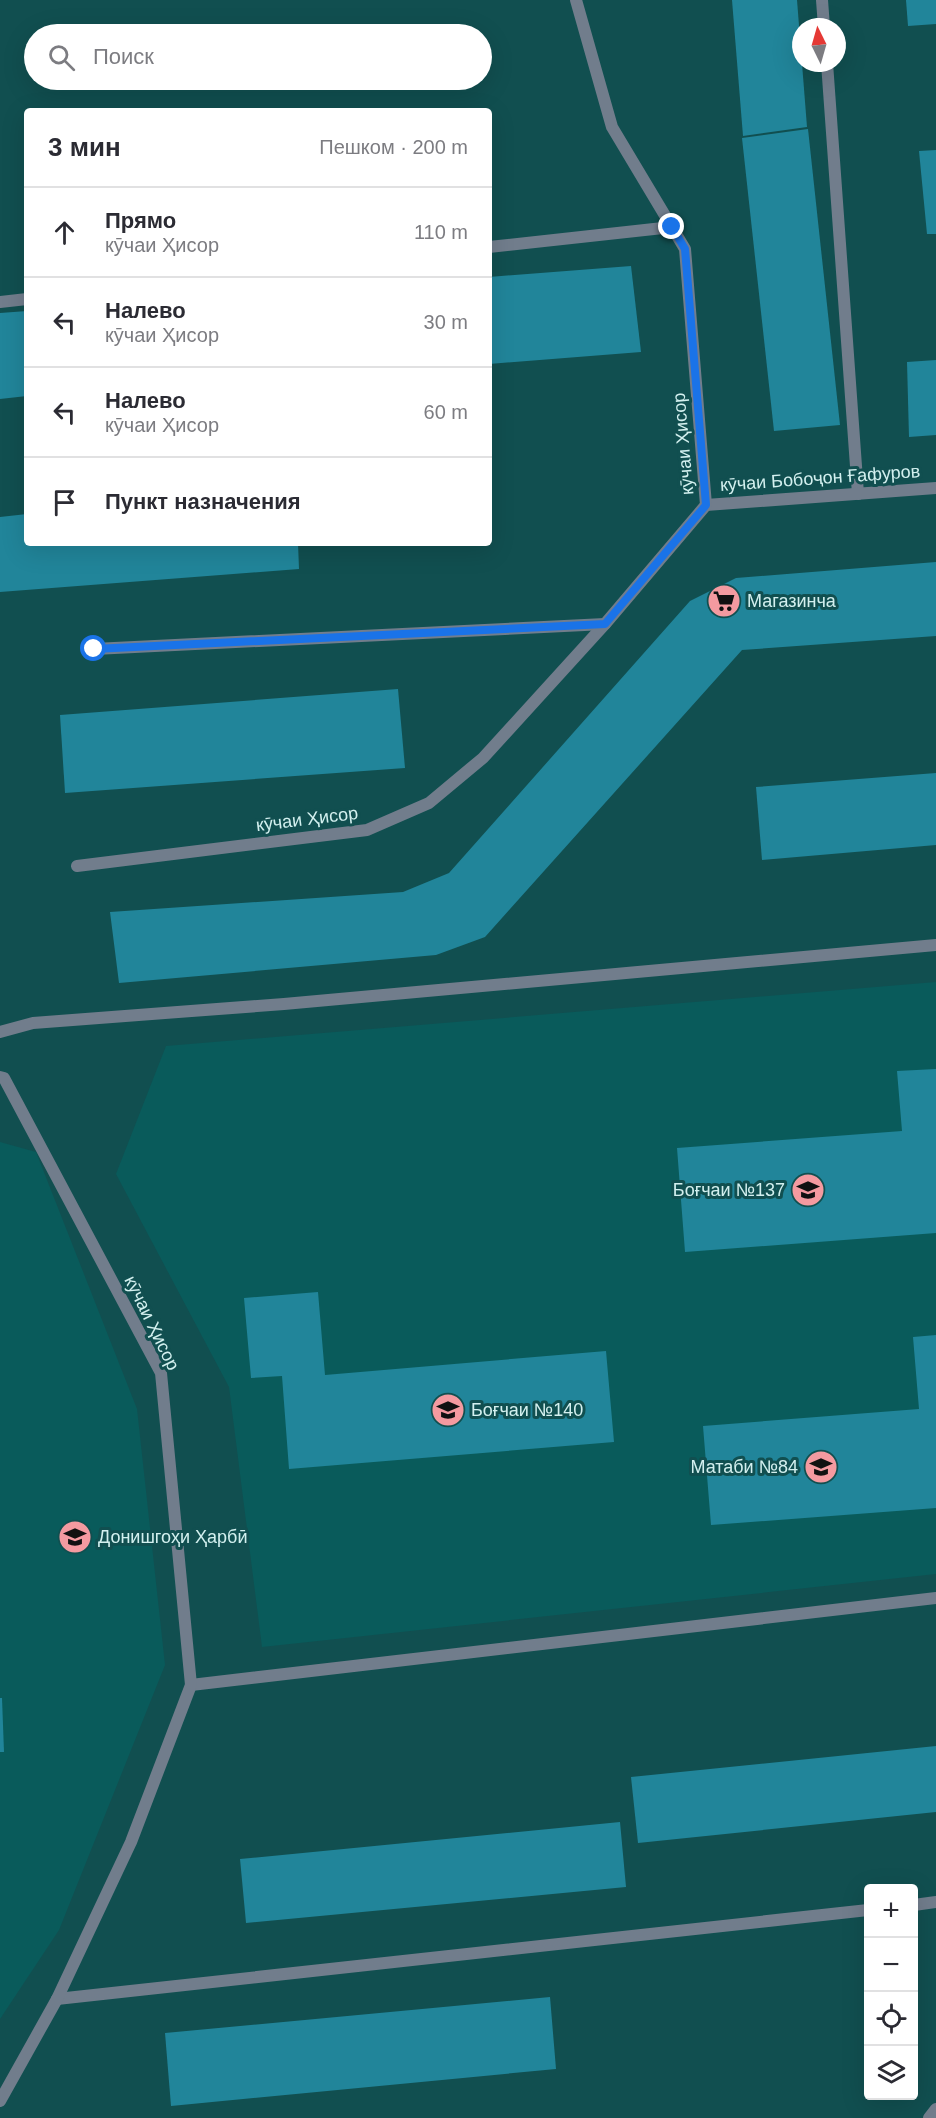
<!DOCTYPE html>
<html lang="ru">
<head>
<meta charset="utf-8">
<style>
  body { margin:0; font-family:Helvetica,sans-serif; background:#f2f2f3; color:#2b2b33 }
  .controls { position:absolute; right:18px; bottom:18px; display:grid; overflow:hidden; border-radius:6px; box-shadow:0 6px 24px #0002 }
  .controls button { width:54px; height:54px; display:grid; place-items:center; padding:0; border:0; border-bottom:2px solid #e1e1e2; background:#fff; color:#2b2b33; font:30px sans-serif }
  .compass { position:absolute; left:792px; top:18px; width:54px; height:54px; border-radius:50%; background:#fff; box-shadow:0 6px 24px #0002; rotate:355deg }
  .stop { position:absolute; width:18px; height:18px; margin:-14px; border:4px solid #1a73e8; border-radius:50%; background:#fff }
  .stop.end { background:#1a73e8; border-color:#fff; box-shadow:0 2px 6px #0008 }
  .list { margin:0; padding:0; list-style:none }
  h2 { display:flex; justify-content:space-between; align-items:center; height:78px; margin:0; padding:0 24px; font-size:26px }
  h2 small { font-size:20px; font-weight:400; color:#7c7c81 }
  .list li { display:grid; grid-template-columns:39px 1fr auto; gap:18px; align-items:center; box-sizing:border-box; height:90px; padding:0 24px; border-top:2px solid #e1e1e2 }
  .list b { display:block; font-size:22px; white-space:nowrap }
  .list p { margin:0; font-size:20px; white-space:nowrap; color:#7c7c81 }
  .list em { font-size:20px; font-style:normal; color:#7c7c81 }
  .icon { flex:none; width:33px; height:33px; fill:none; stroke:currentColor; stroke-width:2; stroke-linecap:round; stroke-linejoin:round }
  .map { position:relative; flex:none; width:936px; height:2118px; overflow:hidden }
  .search { position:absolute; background:#fff; box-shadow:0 6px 24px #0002; left:24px; top:24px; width:468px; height:66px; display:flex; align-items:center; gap:15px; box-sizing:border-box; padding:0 21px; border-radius:33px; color:#7c7c81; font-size:22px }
  .panel { position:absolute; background:#fff; box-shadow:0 6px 24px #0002; left:24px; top:108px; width:468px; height:438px; border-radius:6px }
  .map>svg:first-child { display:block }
  .built { fill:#095b5b }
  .building { fill:#21859a }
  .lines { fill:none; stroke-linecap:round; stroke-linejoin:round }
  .service { stroke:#717d8c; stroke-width:12 }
  .minor { stroke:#717d8c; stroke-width:12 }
  .route { stroke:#1a73e8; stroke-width:8 }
  .labels { text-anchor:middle; stroke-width:6; stroke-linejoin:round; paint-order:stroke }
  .street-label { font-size:18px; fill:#d3f0ef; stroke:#114f50 }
  .poi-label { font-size:18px; fill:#d3f0ef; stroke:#114f50; text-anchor:start }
</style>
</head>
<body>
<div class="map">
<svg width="936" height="2118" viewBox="0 0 936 2118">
  <rect width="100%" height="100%" fill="#114f50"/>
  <!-- built -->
  <g class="built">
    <path d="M 936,982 L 936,1574 L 262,1647 L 229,1387 L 116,1174 L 166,1046 Z"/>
    <path d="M 0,1142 L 36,1152 L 137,1409 L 165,1665 L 59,1930 L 0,2019 Z"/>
  </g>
  <!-- building -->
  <g class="building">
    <path d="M 732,0 L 797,0 L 807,127 L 743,136 Z"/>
    <path d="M 906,0 L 936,0 L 936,24 L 908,26 Z"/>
    <path d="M 808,129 L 840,425 L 774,431 L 742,138 Z"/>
    <path d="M 936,150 L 936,234 L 927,234 L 919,151 Z"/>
    <path d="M 631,266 L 641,352 L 489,364 L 489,277 Z"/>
    <path d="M 27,311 L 27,396 L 0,399 L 0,313 Z"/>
    <path d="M 936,360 L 936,435 L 909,437 L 907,362 Z"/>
    <path d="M 27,514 L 27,543 L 298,543 L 299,569 L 0,592 L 0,517 Z"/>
    <path d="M 936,562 L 936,636 L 742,650 L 485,937 L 436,955 L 119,983 L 110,912 L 403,892 L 449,873 L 690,601 L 736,578 Z"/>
    <path d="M 398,689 L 405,768 L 65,793 L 60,715 Z"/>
    <path d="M 936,773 L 936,845 L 762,860 L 756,787 Z"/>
    <path d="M 936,1069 L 936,1233 L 685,1252 L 677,1148 L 902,1131 L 897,1071 Z"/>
    <path d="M 318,1292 L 325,1375 L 606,1351 L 614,1442 L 289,1469 L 282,1376 L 251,1378 L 244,1298 Z"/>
    <path d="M 936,1335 L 936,1508 L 711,1525 L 703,1426 L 919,1409 L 913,1337 Z"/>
    <path d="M 0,1698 L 2,1698 L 4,1752 L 0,1752 Z"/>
    <path d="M 936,1746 L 936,1812 L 638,1843 L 631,1777 Z"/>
    <path d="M 620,1822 L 626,1887 L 246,1923 L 240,1859 Z"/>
    <path d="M 550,1997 L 556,2069 L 171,2106 L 165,2033 Z"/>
  </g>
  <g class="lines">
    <!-- service -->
    <g class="service">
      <path d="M 822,0 L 824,27"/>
      <path d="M 827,63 L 858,494"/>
      <path d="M 489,247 L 672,227"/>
      <path d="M 0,302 L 27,299"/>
      <path d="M 706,505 L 936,488"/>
      <path d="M 94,649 L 605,624"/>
      <path d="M 77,866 L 367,830 L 429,803 L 483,758 L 605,624 L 706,505 L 685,249 L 612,127 L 576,0"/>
      <path d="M 0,1032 L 33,1023 L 284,1004 L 936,945"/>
      <path d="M 191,1685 L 936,1598"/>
      <path d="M 914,1905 L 936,1902"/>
      <path d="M 57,1999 L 868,1910"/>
      <path d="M 929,2118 L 936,2109"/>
    </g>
    <!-- minor -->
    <path class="minor" d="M 0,1077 L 4,1078 L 161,1373 L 191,1685 L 131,1842 L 57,1999 L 0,2101"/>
  </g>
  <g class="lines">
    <!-- route -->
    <path class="route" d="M 94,649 L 605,624 L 706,505 L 685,249 L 672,227"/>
  </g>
  <!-- icons -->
  <defs>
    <symbol id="supermarket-disc" viewBox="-11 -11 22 22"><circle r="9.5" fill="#f49aa0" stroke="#114f50"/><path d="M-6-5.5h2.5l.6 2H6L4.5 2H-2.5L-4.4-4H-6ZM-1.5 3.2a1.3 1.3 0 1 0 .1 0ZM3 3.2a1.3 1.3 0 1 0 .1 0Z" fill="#111"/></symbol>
    <symbol id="school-disc" viewBox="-11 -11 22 22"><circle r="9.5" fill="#f49aa0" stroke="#114f50"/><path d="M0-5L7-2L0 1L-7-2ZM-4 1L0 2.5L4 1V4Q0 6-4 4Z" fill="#111"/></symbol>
    <symbol id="university-disc" viewBox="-11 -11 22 22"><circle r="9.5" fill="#f49aa0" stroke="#114f50"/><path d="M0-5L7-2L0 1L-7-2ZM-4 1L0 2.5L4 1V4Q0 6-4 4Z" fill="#111"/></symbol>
  </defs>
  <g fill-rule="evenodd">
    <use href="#supermarket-disc" x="705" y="582" width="38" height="38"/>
    <use href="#school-disc" x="789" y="1171" width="38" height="38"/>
    <use href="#school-disc" x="429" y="1391" width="38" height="38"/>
    <use href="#school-disc" x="802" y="1448" width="38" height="38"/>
    <use href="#university-disc" x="56" y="1518" width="38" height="38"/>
  </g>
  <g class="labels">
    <!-- street labels -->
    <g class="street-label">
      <text transform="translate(683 444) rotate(-95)" y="6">кӯчаи Ҳисор</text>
      <text transform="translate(820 478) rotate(-4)" y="6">кӯчаи Бобоҷон Ғафуров</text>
      <text transform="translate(307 819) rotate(-7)" y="6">кӯчаи Ҳисор</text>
      <text transform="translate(152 1323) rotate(64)" y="6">кӯчаи Ҳисор</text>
    </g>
    <!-- poi labels -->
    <g class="poi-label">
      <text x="747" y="607">Магазинча</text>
      <text x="785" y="1196" text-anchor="end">Боғчаи №137</text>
      <text x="471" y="1416">Боғчаи №140</text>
      <text x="798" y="1473" text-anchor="end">Матаби №84</text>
      <text x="98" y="1543">Донишгоҳи Ҳарбӣ</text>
    </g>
  </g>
</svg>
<div class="controls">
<button>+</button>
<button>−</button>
<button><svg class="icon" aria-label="locate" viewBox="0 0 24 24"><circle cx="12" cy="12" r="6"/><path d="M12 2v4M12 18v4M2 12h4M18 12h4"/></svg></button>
<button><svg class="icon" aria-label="layers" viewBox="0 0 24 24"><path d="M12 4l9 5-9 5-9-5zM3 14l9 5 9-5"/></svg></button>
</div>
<svg class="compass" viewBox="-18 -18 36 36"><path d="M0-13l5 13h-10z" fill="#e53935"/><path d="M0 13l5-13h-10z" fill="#7c7c81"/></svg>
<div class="stop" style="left:94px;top:649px"></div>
<div class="stop end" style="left:672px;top:227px"></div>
<div class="search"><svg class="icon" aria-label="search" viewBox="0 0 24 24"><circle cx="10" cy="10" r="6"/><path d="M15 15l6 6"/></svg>Поиск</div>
<section class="panel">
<h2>3 мин<small>Пешком · 200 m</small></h2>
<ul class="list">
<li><svg class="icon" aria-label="ahead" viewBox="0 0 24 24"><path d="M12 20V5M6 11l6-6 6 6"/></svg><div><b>Прямо</b><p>кӯчаи Ҳисор</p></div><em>110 m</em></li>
<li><svg class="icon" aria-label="left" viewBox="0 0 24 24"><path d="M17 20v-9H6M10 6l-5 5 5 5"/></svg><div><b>Налево</b><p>кӯчаи Ҳисор</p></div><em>30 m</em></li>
<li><svg class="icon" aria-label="left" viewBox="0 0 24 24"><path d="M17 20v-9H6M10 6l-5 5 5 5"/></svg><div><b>Налево</b><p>кӯчаи Ҳисор</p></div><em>60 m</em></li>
<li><svg class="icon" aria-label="arrive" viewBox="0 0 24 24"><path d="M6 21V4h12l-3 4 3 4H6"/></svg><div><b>Пункт назначения</b></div></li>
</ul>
</section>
</div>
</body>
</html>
